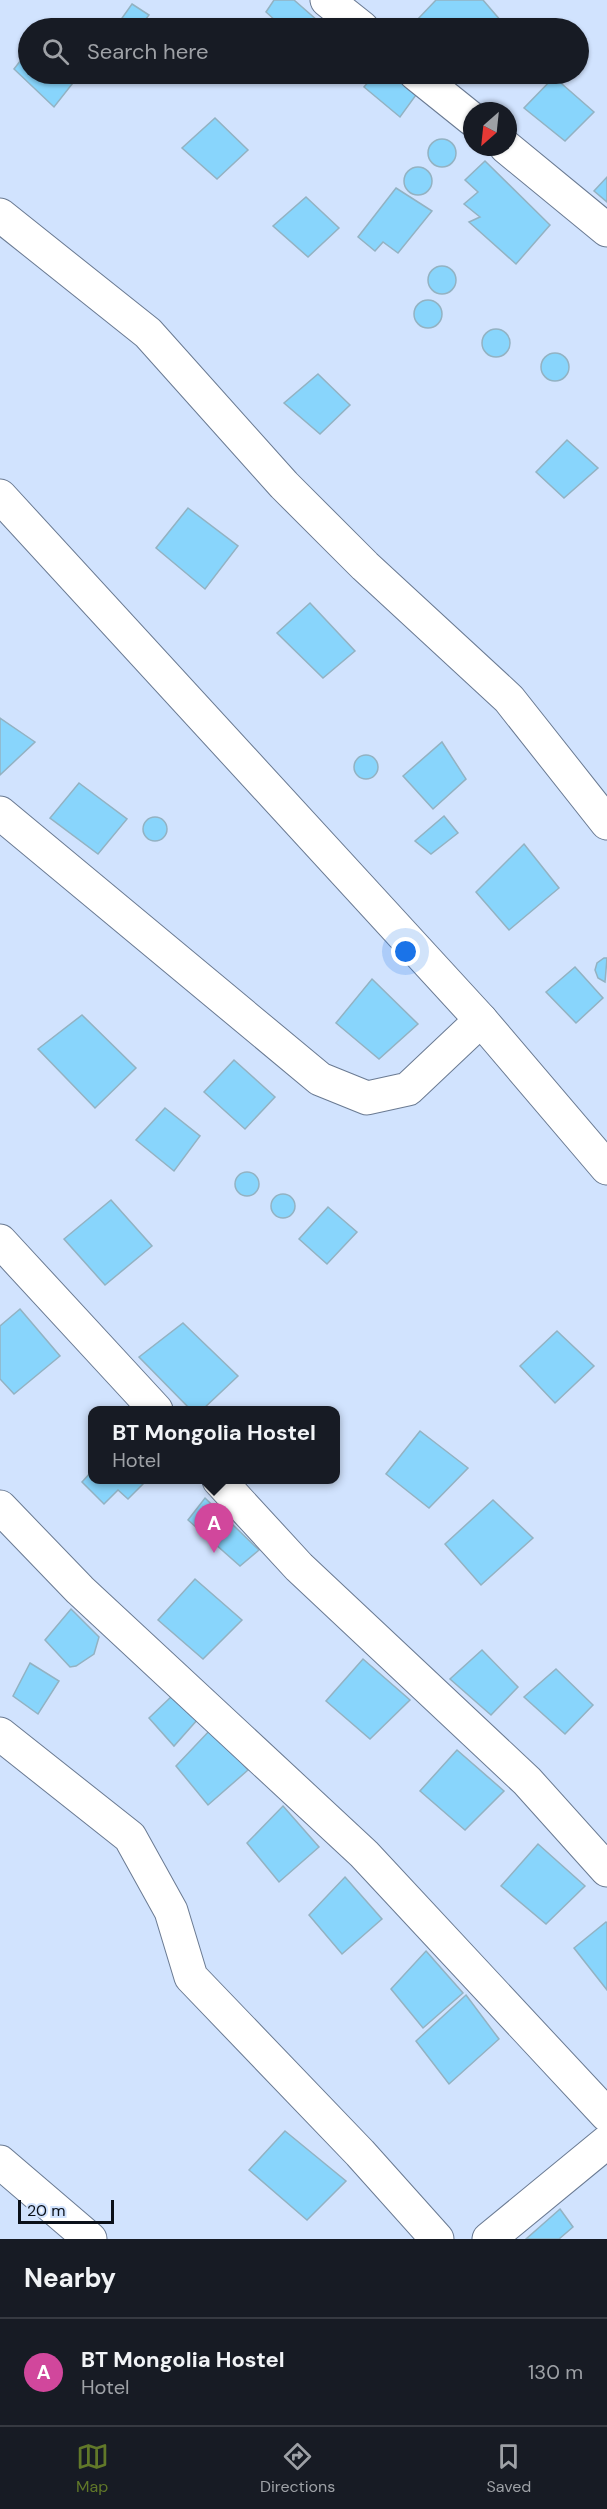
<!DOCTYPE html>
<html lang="en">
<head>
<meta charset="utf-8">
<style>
  body { margin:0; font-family:"DM Sans",sans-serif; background:#20242c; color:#f1f3f6 }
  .compass { position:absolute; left:463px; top:102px; width:54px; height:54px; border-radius:50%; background:#171b24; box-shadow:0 2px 4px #0004; rotate:207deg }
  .scale { position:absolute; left:18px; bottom:15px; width:96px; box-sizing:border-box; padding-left:6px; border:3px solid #0a1019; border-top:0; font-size:16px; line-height:21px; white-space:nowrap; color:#0a1019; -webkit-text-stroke:4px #d1e3fe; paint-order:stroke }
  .you { position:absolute; left:406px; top:952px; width:21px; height:21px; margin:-15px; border:4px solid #fff; border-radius:50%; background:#1a73e8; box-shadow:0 0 0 9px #1a73e833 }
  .badge { display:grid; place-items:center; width:39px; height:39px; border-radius:50%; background:#617829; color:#fff; font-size:20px; font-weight:700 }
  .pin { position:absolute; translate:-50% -50px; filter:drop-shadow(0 2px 3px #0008) }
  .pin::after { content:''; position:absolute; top:32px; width:21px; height:18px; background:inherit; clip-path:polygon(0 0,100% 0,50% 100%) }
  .popup { position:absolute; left:88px; top:1406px; width:252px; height:78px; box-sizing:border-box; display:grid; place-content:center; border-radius:12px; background:#171b24; filter:drop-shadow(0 2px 4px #0005); font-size:20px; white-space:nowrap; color:#9ea1a6 }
  .popup b { font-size:22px; color:#f1f3f6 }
  .popup::after { content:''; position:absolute; left:50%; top:100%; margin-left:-12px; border:12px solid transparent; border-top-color:#171b24 }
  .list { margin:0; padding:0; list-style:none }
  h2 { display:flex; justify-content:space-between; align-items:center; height:78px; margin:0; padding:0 24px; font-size:26px }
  h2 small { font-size:20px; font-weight:400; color:#9ea1a6 }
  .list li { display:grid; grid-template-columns:39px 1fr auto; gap:18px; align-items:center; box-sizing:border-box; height:108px; padding:0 24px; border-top:2px solid #363941 }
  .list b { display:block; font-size:22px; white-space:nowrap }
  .list p { margin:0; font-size:20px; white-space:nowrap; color:#9ea1a6 }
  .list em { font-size:20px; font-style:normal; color:#9ea1a6 }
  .icon { flex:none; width:33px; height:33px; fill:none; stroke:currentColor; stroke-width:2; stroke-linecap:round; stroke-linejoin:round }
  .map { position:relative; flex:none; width:607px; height:2239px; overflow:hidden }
  .search { position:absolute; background:#171b24; box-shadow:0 2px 4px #0004; left:18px; right:18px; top:18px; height:66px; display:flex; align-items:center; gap:15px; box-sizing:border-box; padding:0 21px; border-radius:33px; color:#9ea1a6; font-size:22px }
  .sheet { height:186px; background:#171b24 }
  nav { display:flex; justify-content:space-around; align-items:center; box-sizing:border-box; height:84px; border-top:2px solid #363941; background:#171b24; font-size:16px; color:#9ea1a6 }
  nav a { display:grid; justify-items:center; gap:3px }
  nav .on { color:#617829 }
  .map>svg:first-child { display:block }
  .building { fill:#88d5fc; stroke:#93b2c2; stroke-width:1.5 }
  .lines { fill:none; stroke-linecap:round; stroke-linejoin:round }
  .minor-casing { stroke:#6a7a92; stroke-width:35 }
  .tertiary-casing { stroke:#6a7a92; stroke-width:35 }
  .minor { stroke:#fff; stroke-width:33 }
  .tertiary { stroke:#fff; stroke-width:33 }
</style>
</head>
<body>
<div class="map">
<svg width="607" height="2239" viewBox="0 0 607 2239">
  <rect width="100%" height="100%" fill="#d1e3fe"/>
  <!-- building -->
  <g class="building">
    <path d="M 274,0 L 294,0 L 326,28 L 273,28 L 277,22 L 266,12 Z"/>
    <path d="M 436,0 L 483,0 L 501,21 L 492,28 L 424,28 L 415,22 Z"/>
    <path d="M 132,4 L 149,15 L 139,28 L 115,28 Z"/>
    <path d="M 28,51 L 28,74 L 80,74 L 54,107 L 14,69 Z"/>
    <path d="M 375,74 L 389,74 L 416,95 L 400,117 L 364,87 Z"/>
    <path d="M 554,77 L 594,112 L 565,141 L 524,108 Z"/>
    <path d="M 215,118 L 248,150 L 217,179 L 182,148 Z"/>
    <circle cx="442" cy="153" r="14"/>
    <path d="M 485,161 L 550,225 L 516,264 L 469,222 L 480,217 L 464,204 L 478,192 L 465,180 Z"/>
    <circle cx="418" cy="181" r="14"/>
    <path d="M 607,177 L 607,202 L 594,191 Z"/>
    <path d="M 396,188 L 432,211 L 398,253 L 383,242 L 375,251 L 358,237 Z"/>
    <path d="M 306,197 L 339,228 L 308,257 L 273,226 Z"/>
    <circle cx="442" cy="280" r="14"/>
    <circle cx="428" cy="314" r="14"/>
    <circle cx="496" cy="343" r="14"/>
    <circle cx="555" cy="367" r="14"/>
    <path d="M 318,374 L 350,405 L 320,434 L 284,403 Z"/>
    <path d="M 567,440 L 598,468 L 564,498 L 536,472 Z"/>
    <path d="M 188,508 L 238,546 L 205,589 L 156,548 Z"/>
    <path d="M 310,603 L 355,651 L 323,678 L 277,633 Z"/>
    <path d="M 0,718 L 35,742 L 0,775 Z"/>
    <path d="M 442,742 L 466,779 L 433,809 L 403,776 Z"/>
    <circle cx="366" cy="767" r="12"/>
    <path d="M 79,783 L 127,819 L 98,854 L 50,818 Z"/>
    <path d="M 444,816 L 458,833 L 431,854 L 415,841 Z"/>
    <circle cx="155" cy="829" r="12"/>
    <path d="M 524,844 L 559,888 L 509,930 L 476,892 Z"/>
    <path d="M 604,958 L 607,958 L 605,982 L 598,978 L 595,970 L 597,963 Z"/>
    <path d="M 575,967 L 603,998 L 576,1023 L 546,992 Z"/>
    <path d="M 372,979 L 418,1024 L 379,1059 L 336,1023 Z"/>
    <path d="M 82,1015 L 136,1068 L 95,1108 L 38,1049 Z"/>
    <path d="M 234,1060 L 275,1097 L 245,1129 L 204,1092 Z"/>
    <path d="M 165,1108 L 200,1136 L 174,1171 L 136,1140 Z"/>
    <circle cx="247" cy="1184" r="12"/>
    <circle cx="283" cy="1206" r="12"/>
    <path d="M 111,1200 L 152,1246 L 105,1285 L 64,1239 Z"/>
    <path d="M 328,1207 L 357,1232 L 327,1264 L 299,1239 Z"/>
    <path d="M 20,1309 L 60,1356 L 14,1394 L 0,1379 L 0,1326 Z"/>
    <path d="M 183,1323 L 238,1376 L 202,1410 L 191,1410 L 139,1357 Z"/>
    <path d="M 557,1331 L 594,1366 L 555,1403 L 520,1366 Z"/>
    <path d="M 420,1431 L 468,1468 L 429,1508 L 386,1474 Z"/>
    <path d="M 92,1471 L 92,1480 L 147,1480 L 128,1499 L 118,1490 L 104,1504 L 82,1482 Z"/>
    <path d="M 205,1498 L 259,1550 L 240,1566 L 188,1520 Z"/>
    <path d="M 493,1500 L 533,1538 L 481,1585 L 445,1544 Z"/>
    <path d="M 195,1579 L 242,1620 L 203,1659 L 158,1620 Z"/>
    <path d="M 71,1609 L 99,1637 L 94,1654 L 76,1666 L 70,1667 L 45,1640 Z"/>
    <path d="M 482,1650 L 518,1687 L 491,1715 L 450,1679 Z"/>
    <path d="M 363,1659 L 410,1700 L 370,1739 L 326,1701 Z"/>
    <path d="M 30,1663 L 59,1681 L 38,1714 L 13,1696 Z"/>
    <path d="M 556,1669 L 593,1705 L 565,1734 L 524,1697 Z"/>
    <path d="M 172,1696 L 198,1719 L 174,1746 L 149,1718 Z"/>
    <path d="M 211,1729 L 248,1770 L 208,1805 L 176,1766 Z"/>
    <path d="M 457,1750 L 504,1791 L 465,1830 L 420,1791 Z"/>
    <path d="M 283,1806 L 319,1847 L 279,1882 L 247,1843 Z"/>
    <path d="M 538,1844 L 585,1886 L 546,1924 L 501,1886 Z"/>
    <path d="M 345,1877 L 382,1919 L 342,1954 L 309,1915 Z"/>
    <path d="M 606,1922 L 607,1923 L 607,1990 L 574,1948 Z"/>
    <path d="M 426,1951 L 463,1993 L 423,2028 L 391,1989 Z"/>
    <path d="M 466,1995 L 499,2039 L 449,2084 L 416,2041 Z"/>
    <path d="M 285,2131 L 346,2181 L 307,2220 L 249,2170 Z"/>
    <path d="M 560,2209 L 573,2227 L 559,2239 L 526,2239 Z"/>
  </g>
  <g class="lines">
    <defs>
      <g id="minor">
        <path d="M 327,0 L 362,28"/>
        <path d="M 416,74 L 472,119"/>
        <path d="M 506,147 L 607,230"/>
        <path d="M 0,215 L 148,333 L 284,485 L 365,566 L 509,699 L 607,823"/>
        <path d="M 0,813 L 320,1079 L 367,1098 L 408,1089 L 481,1020"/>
        <path d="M 0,1241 L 156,1410"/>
        <path d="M 219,1480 L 299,1567 L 527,1781 L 607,1870"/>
        <path d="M 0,1507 L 80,1590 L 364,1854 L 607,2115"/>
        <path d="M 0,1734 L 130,1837 L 171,1911 L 191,1977 L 360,2153 L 437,2239"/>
        <path d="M 0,2162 L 90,2239"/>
      </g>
      <g id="tertiary">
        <path d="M 0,496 L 481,1020 L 607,1168"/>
        <path d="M 489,2239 L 607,2142"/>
      </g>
    </defs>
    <!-- minor casing -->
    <use href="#minor" class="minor-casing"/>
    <!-- tertiary casing -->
    <use href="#tertiary" class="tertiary-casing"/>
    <!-- minor -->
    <use href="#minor" class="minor"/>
    <!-- tertiary -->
    <use href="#tertiary" class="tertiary"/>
  </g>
</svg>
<svg class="compass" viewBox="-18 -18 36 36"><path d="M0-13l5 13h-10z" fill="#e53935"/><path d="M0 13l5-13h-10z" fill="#9ea1a6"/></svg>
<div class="scale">20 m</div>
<div class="you"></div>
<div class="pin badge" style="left:214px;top:1553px;background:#d1479c">A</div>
<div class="popup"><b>BT Mongolia Hostel</b>Hotel</div>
<div class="search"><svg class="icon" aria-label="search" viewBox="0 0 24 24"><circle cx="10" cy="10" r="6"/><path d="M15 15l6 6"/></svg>Search here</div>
</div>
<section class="sheet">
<h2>Nearby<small></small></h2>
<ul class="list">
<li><span class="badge" style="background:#d1479c">A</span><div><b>BT Mongolia Hostel</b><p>Hotel</p></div><em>130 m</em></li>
</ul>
</section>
<nav>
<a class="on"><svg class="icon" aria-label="map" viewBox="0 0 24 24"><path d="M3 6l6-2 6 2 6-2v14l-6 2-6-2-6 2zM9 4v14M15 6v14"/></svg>Map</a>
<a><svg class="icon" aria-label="directions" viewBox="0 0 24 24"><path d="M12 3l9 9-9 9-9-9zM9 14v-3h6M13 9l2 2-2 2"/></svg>Directions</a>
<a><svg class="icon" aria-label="saved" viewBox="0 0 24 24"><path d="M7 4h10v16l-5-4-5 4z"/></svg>Saved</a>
</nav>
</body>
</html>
